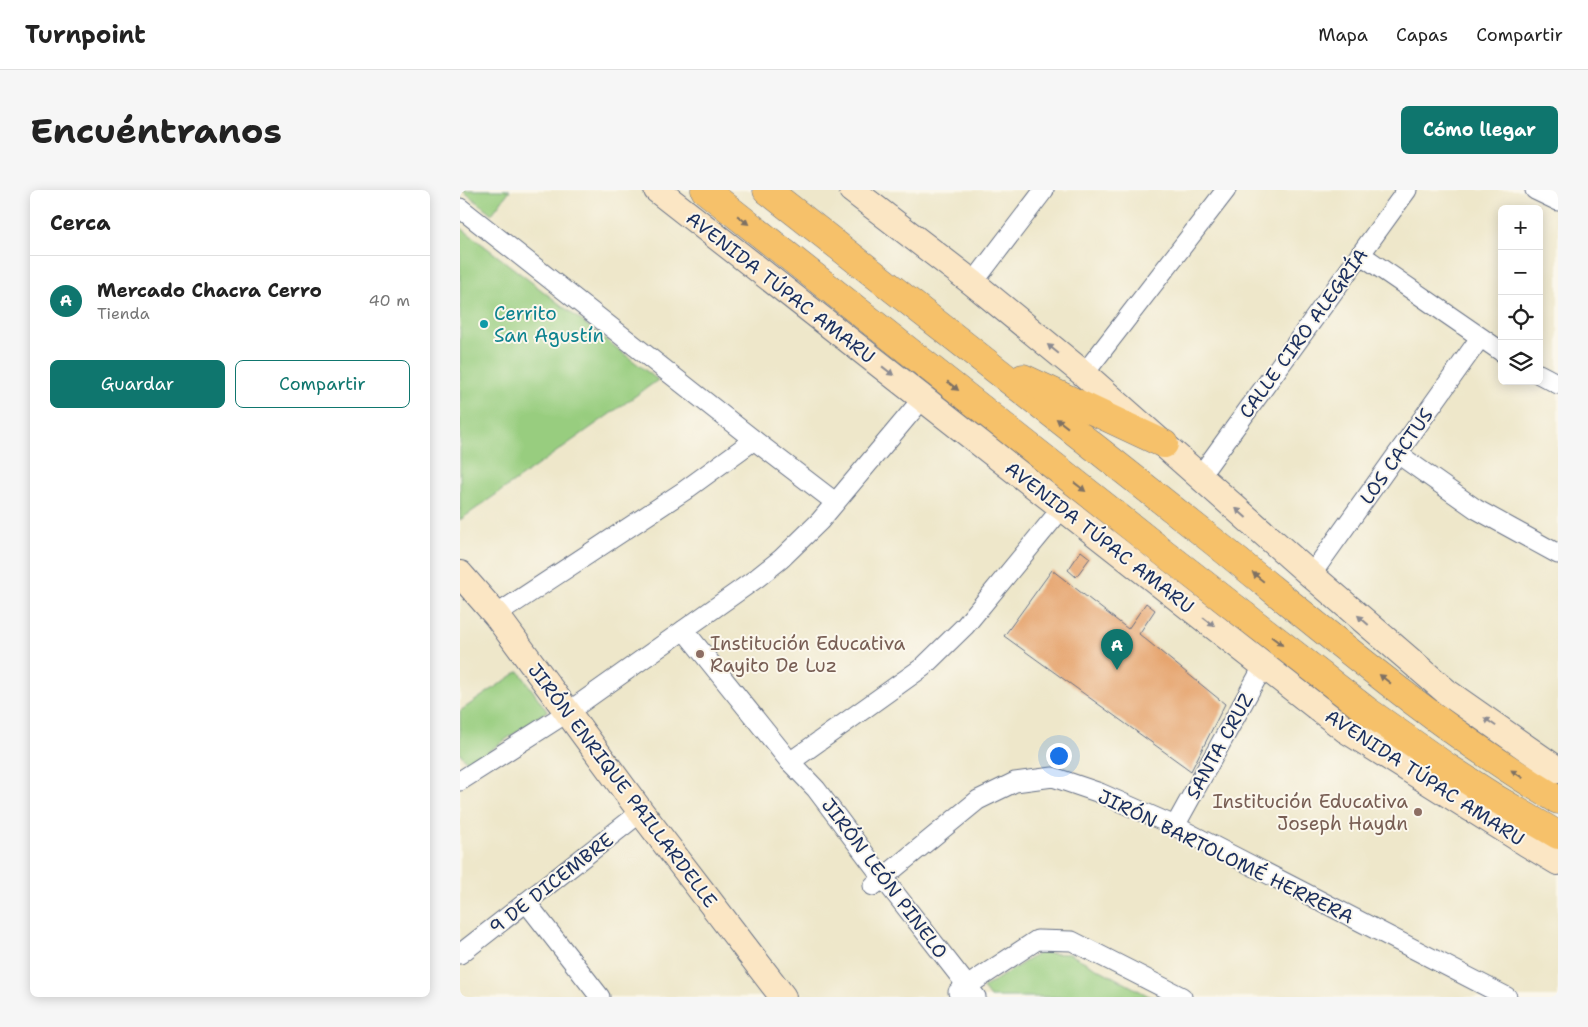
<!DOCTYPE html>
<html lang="es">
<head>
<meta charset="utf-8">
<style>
  body { margin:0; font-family:"Shantell Sans",sans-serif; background:#f6f6f6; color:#222 }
  .controls { position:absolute; right:15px; top:15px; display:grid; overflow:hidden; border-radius:8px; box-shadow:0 2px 12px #0003 }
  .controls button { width:45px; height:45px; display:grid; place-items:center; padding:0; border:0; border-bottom:1px solid #e0e0e0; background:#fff; color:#222; font:25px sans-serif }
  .you { position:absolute; left:598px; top:565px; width:18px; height:18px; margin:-12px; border:4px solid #fff; border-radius:50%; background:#1a73e8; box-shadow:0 0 0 8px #1a73e833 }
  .badge { display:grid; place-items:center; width:32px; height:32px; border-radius:50%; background:#0f766e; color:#fff; font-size:16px; font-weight:700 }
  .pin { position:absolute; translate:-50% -41px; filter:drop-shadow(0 1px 2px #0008) }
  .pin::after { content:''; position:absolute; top:26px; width:18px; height:15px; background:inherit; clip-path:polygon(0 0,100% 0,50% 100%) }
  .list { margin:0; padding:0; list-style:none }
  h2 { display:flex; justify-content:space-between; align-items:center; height:65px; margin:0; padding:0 20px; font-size:21px }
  h2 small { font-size:16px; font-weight:400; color:#767676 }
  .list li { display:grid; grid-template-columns:32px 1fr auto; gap:15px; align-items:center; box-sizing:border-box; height:90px; padding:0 20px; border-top:1px solid #e0e0e0 }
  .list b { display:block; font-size:19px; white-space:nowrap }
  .list p { margin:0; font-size:16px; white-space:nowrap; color:#767676 }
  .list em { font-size:16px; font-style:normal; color:#767676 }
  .actions { display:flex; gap:10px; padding:15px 20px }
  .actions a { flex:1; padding:11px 0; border:1px solid #0f766e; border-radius:8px; text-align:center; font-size:18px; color:#0f766e }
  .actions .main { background:#0f766e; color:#fff }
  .icon { flex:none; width:28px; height:28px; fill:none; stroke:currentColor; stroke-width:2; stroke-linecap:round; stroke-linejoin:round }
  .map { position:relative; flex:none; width:1098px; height:807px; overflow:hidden; border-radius:8px }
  header { display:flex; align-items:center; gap:30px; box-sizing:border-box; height:70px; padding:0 25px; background:#fff; border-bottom:1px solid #e0e0e0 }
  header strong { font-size:24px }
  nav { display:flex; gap:28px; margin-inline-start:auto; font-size:18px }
  .intro { display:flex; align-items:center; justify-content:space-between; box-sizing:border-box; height:120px; padding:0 30px }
  h1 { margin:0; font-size:35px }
  .button { padding:12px 22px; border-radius:8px; background:#0f766e; color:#fff; font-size:18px; font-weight:700 }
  main { display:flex; gap:30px; padding:0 30px }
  aside { flex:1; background:#fff; border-radius:8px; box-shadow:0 2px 12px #0003 }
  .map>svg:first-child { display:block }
  .green { fill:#98cd7f; stroke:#5a7e6e }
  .building { fill:#e6a570 }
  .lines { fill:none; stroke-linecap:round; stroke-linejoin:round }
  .street-casing { stroke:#656f84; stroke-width:21 }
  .secondary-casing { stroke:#656f84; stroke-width:28 }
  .highway-casing { stroke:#656f84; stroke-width:29 }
  .street { stroke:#fff; stroke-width:19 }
  .secondary { stroke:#fbe6c4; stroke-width:26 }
  .highway { stroke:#f6c16b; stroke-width:28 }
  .oneway { fill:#7e7164 }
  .oneway2 { fill:#8b8a91 }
  .culture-dot { fill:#0f9aa8; stroke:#fbf7ec; stroke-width:2 }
  .education-dot { fill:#8d6e63; stroke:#fbf7ec; stroke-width:2 }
  .labels { text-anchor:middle; stroke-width:4; stroke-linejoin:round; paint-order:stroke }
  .street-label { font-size:19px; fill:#1b2f5e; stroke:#fbf7ec }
  .culture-label { font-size:19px; fill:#0d838f; stroke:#fbf7ec; text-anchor:start }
  .education-label { font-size:19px; fill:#785e54; stroke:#fbf7ec; text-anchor:start }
</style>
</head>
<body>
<header>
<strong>Turnpoint</strong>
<nav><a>Mapa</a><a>Capas</a><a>Compartir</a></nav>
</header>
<div class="intro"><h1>Encuéntranos</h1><a class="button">Cómo llegar</a></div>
<main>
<aside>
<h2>Cerca<small></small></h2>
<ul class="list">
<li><span class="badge">A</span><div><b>Mercado Chacra Cerro</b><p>Tienda</p></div><em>40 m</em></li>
</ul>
<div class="actions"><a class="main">Guardar</a><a>Compartir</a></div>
</aside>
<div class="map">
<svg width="1098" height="807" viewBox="0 0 1098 807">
  <rect width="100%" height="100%" fill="#fbf7ec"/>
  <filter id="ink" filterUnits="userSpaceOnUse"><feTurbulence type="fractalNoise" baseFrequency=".02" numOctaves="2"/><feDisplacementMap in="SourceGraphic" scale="10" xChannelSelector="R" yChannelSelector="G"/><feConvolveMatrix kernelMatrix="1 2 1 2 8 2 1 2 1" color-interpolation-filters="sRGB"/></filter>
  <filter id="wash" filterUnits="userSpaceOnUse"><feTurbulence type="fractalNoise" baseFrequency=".0096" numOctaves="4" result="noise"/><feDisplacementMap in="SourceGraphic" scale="20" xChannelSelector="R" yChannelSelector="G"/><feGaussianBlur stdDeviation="1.12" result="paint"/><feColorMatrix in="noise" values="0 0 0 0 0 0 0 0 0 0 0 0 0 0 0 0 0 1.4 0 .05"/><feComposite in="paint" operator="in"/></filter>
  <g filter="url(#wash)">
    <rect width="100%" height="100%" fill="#eee7ca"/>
    <!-- green -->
    <g class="green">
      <path d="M 2,0 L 50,0 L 32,24 Z"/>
      <path d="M 0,37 L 198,190 L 0,330 Z"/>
      <path d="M 59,481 L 87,521 L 9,575 L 0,563 L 0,521 Z"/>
      <path d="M 579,763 L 610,764 L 691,807 L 530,807 L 523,798 Z"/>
    </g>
    <g id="blocks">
      <!-- building -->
      <g class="building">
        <path d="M 621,361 L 630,368 L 616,387 L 608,380 Z"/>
        <path d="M 592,380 L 668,439 L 686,413 L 695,420 L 679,444 L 765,514 L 731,581 L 544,446 Z"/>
      </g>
    </g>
  </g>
  <g filter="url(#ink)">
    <use href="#blocks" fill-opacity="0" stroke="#656f84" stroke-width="1"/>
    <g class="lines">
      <defs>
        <g id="street">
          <path d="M 1075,0 L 1098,11"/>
          <path d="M 0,18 L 294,250 L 375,312"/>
          <path d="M 900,64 L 1042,162"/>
          <path d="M 513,93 L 584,0"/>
          <path d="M 624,184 L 766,0"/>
          <path d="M 1079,184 L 1098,194"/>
          <path d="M 938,264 L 1016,319 L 1098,364"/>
          <path d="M 740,286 L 947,0"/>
          <path d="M 851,385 L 1020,148"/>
          <path d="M 36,425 L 224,301 L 294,250"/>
          <path d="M 224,440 L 330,572 L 356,599 L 423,688 L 516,807"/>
          <path d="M 330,572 L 463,477 L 505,436 L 602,318"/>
          <path d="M 0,591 L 108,522 L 297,388 L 321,369 L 360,331 L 463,208"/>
          <path d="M 715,636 L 804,475"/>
          <path d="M 413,696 L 518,610 L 555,592 L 593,587 L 640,603 L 715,636 L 1047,807"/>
          <path d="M 66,712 L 140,807"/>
          <path d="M 0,764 L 181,622"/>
          <path d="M 498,802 L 577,750 L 612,751 L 722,807"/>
        </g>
        <g id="secondary">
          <path d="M 197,0 L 886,540 L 1066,653 L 1098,672"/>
          <path d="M 392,0 L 513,93 L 624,184 L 851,385 L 988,503 L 1098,580"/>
          <path d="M 0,384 L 36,425 L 181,622 L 323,807"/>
        </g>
        <g id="highway">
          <path d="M 245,0 L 694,355 L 906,520 L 987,577 L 1035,608 L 1098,645"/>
          <path d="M 307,0 C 455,117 605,233 753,351 C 865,441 974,536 1098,610"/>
          <path d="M 563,188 L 704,254"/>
        </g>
      </defs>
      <!-- street casing -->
      <use href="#street" class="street-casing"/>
      <!-- secondary casing -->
      <use href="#secondary" class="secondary-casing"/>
      <!-- highway casing -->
      <use href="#highway" class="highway-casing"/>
      <!-- street -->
      <use href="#street" class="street"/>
      <!-- secondary -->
      <use href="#secondary" class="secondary"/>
      <!-- highway -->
      <use href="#highway" class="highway"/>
    </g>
    <!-- one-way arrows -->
    <defs><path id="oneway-solid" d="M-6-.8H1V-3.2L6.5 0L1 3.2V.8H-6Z" transform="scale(1.25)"/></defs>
    <g class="oneway">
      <use href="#oneway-solid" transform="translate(283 30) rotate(38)"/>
      <use href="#oneway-solid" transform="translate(493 196) rotate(39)"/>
      <use href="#oneway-solid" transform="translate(602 233) rotate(-142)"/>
      <use href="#oneway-solid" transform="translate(620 297) rotate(38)"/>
      <use href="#oneway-solid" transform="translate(798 387) rotate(-141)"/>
      <use href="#oneway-solid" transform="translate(817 451) rotate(38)"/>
      <use href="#oneway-solid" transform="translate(925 489) rotate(-142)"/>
      <use href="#oneway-solid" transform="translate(1057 584) rotate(-146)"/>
    </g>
    <g class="oneway2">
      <use href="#oneway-solid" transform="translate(593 159) rotate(-141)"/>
      <use href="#oneway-solid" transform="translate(428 181) rotate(38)"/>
      <use href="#oneway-solid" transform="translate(781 323) rotate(-138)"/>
      <use href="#oneway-solid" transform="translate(903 430) rotate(-139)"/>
      <use href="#oneway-solid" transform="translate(749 432) rotate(38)"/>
      <use href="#oneway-solid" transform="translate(1030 532) rotate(-145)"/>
    </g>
  </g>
  <!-- markers -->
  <circle class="culture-dot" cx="24" cy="134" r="5"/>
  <g class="education-dot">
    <circle cx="240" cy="464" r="5"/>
    <circle cx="958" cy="622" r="5"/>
  </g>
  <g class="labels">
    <!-- street labels -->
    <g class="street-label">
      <text transform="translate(321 97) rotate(38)" y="7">AVENIDA TÚPAC AMARU</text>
      <text transform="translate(843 143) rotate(-54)" y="7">CALLE CIRO ALEGRÍA</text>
      <text transform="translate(936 266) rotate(-55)" y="7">LOS CACTUS</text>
      <text transform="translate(640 347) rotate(38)" y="7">AVENIDA TÚPAC AMARU</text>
      <text transform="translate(759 556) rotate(-61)" y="7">SANTA CRUZ</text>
      <text transform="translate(965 587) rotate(33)" y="7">AVENIDA TÚPAC AMARU</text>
      <text transform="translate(163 595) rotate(53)" y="7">JIRÓN ENRIQUE PAILLARDELLE</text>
      <text transform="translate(766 666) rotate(26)" y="7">JIRÓN BARTOLOMÉ HERRERA</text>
      <text transform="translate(425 688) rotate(53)" y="7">JIRÓN LEÓN PINELO</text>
      <text transform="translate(91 693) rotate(-38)" y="7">9 DE DICEMBRE</text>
    </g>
    <!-- culture labels -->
    <g class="culture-label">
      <text x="34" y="130">Cerrito<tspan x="34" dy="22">San Agustín</tspan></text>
    </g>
    <!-- education labels -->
    <g class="education-label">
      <text x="250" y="460">Institución Educativa<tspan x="250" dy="22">Rayito De Luz</tspan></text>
      <text x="948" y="618" text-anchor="end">Institución Educativa<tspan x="948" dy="22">Joseph Haydn</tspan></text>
    </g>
  </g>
</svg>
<div class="controls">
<button>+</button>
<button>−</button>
<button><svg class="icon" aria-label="locate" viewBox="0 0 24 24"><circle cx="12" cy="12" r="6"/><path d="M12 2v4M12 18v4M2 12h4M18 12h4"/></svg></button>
<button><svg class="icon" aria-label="layers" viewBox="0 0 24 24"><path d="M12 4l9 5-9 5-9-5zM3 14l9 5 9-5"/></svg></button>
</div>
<div class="you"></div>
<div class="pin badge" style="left:657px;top:480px">A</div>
</div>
</main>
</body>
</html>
